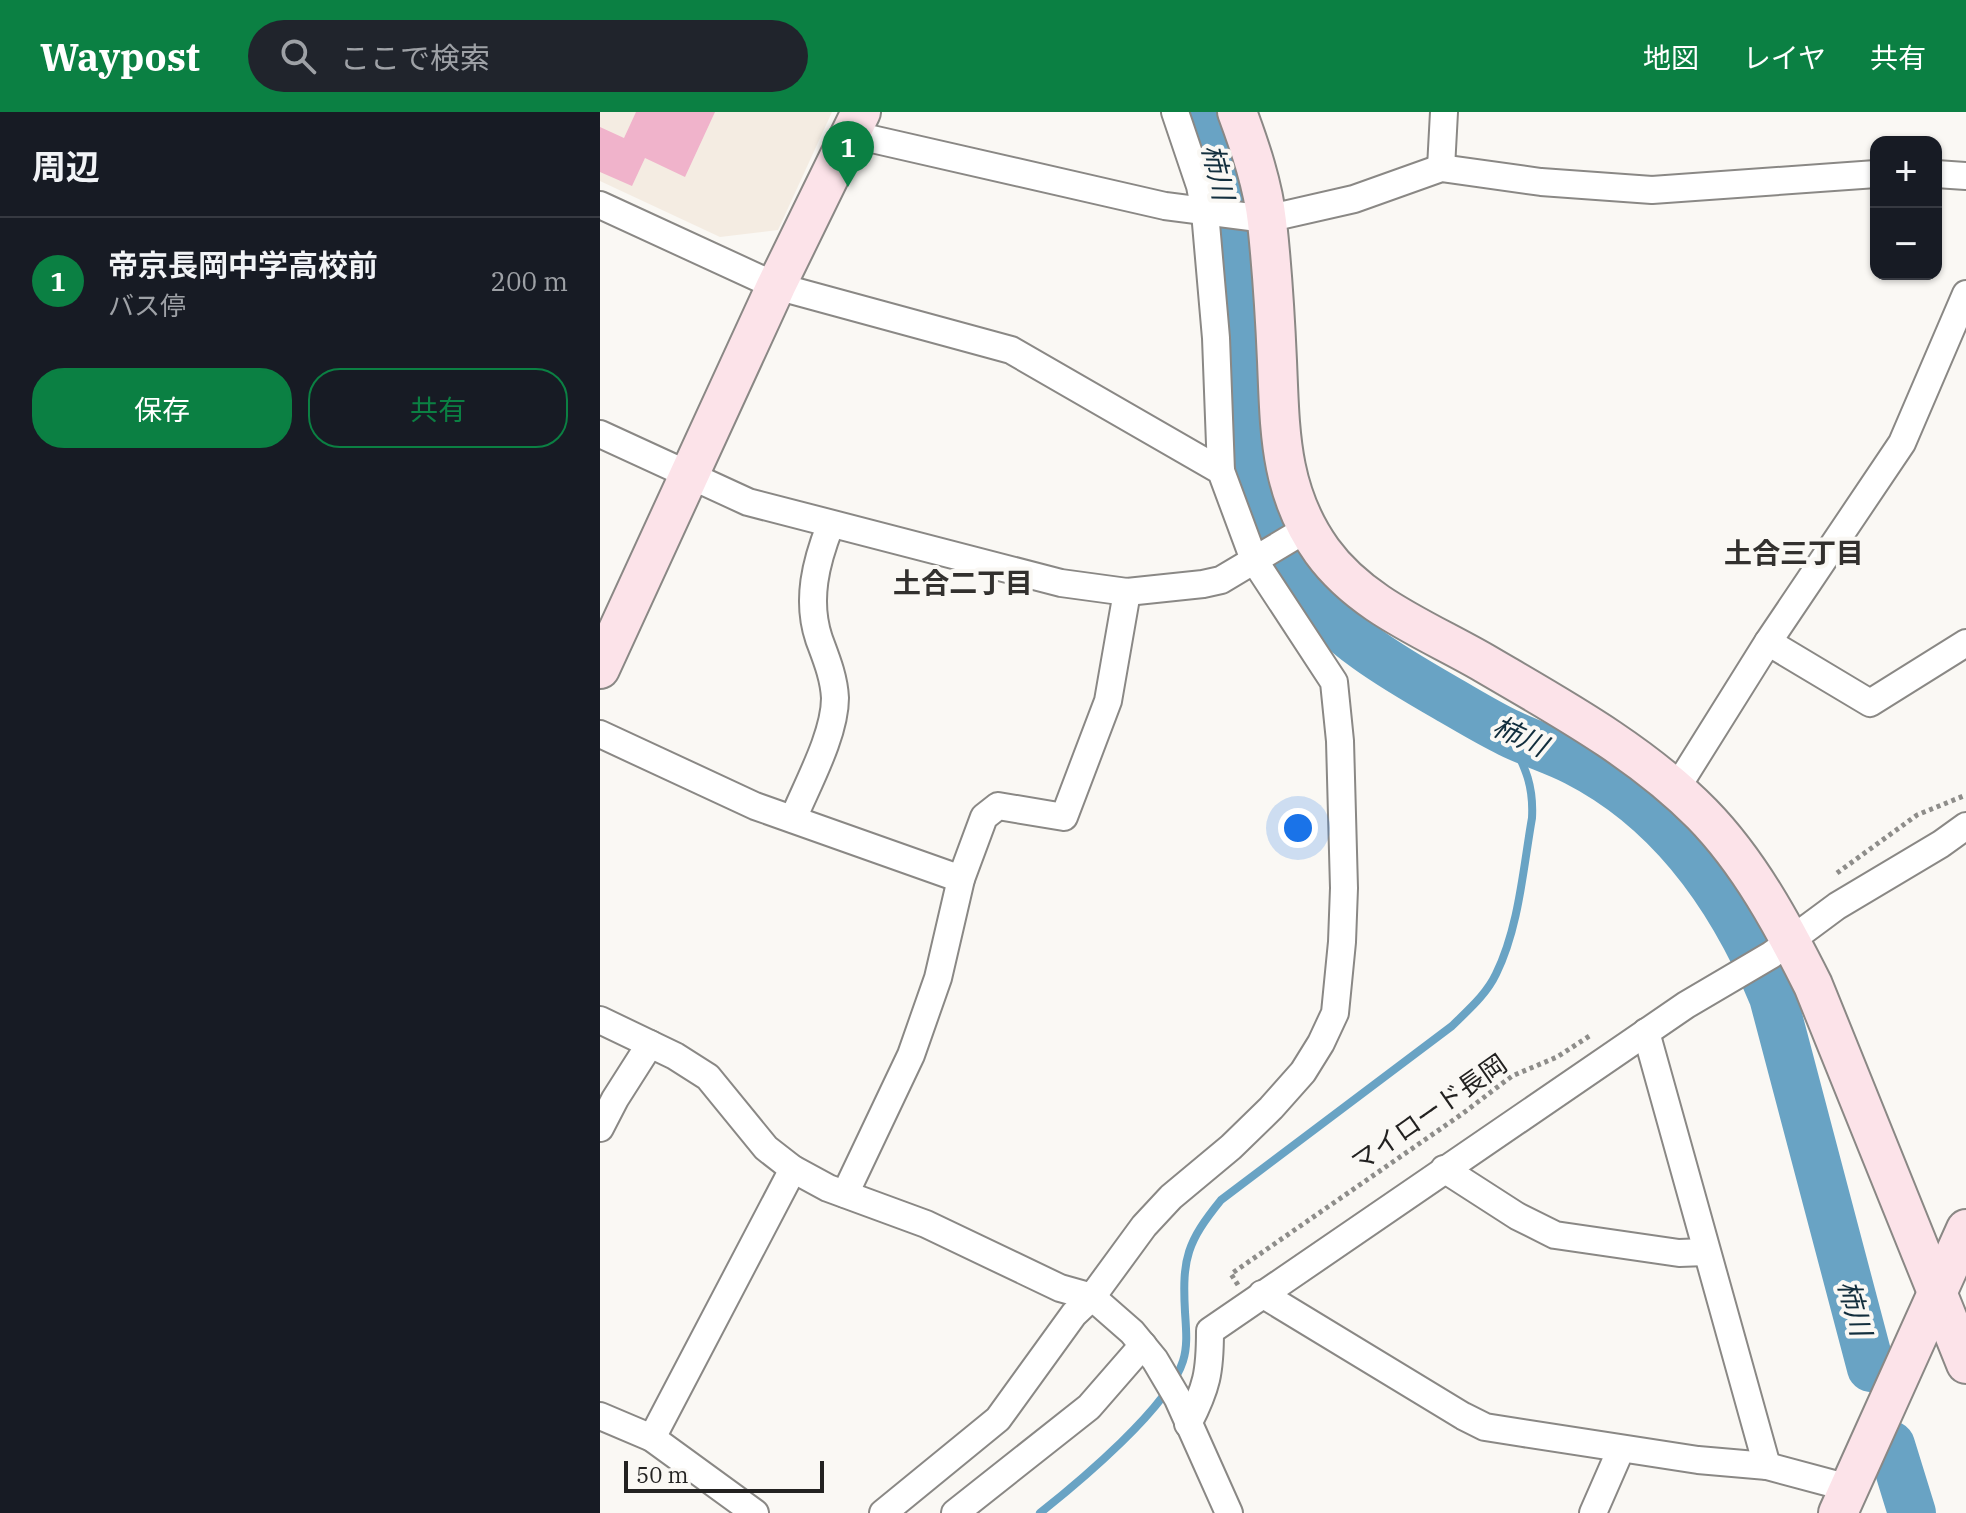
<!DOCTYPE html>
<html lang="ja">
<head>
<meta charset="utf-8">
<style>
  body { margin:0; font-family:"IBM Plex Serif","Noto Sans JP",serif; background:#20242c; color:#f1f3f6 }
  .controls { position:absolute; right:24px; top:24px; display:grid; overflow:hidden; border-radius:16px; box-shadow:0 2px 6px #0004 }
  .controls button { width:72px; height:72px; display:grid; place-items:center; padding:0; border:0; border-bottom:2px solid #363941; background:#171b24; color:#f1f3f6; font:40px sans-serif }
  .scale { position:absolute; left:24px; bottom:20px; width:200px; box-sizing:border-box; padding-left:8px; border:4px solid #232221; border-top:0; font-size:22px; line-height:28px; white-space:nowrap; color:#232221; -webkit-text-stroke:6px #faf8f4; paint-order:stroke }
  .you { position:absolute; left:698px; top:716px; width:28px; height:28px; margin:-20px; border:6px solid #fff; border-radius:50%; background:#1a73e8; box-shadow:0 0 0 12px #1a73e833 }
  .badge { display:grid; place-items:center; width:52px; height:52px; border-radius:50%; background:#0b8043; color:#fff; font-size:26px; font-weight:700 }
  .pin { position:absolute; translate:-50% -66px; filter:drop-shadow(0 2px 4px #0008) }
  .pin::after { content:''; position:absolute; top:42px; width:28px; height:24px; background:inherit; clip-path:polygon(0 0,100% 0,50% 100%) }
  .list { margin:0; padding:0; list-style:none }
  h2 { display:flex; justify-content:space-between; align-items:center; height:104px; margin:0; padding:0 32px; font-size:34px }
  h2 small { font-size:26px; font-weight:400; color:#9ea1a6 }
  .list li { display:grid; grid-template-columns:52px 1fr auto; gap:24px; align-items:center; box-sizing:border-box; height:128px; padding:0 32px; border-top:2px solid #363941 }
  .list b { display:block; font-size:30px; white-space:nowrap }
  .list p { margin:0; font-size:26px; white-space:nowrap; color:#9ea1a6 }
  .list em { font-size:26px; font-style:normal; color:#9ea1a6 }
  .actions { display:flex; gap:16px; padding:24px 32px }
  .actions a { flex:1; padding:18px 0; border:2px solid #0b8043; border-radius:32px; text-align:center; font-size:28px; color:#0b8043 }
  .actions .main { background:#0b8043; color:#fff }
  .icon { flex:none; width:44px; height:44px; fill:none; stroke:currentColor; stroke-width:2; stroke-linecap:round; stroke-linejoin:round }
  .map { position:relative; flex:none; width:1366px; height:1401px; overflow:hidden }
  header { display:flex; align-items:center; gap:48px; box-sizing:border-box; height:112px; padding:0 40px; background:#0b8043; color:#fff }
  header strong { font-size:38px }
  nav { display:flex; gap:44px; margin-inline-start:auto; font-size:28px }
  .search { width:560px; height:72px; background:#20242c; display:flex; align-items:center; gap:20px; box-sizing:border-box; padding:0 28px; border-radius:44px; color:#9ea1a6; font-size:30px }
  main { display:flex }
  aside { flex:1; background:#171b24 }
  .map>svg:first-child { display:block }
  .built { fill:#f4ece2 }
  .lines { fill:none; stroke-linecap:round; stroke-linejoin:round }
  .stream { stroke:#69a3c4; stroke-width:8 }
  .river { stroke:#69a3c4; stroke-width:48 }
  .building { fill:#f0b3cb }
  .street-casing { stroke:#8a8885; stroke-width:30 }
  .secondary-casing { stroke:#8a8885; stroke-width:42 }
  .path { stroke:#8e8d8a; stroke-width:5; stroke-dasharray:4 4; stroke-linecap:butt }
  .street { stroke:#fff; stroke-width:26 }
  .secondary { stroke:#fce3e9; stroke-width:38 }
  .labels { text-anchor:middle; stroke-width:8; stroke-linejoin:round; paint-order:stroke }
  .street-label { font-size:26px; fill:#232221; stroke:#faf8f4 }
  .water-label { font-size:28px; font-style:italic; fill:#122e3d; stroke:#faf8f4 }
  .neighbourhood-label { font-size:28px; font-weight:bold; fill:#32302e; stroke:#faf8f4 }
</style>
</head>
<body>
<header>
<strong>Waypost</strong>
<div class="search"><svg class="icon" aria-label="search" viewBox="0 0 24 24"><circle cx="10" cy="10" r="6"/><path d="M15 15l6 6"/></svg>ここで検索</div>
<nav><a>地図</a><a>レイヤ</a><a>共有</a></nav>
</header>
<main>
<aside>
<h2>周辺<small></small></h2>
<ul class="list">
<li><span class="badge">1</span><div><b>帝京長岡中学高校前</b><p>バス停</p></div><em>200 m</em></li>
</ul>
<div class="actions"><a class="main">保存</a><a>共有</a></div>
</aside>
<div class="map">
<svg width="1366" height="1401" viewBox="0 0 1366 1401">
  <rect width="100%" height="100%" fill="#faf8f4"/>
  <!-- built -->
  <path class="built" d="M 0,0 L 232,0 L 178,118 L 120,125 L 0,69 Z"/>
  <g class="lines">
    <!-- stream -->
    <path class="stream" d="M 440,1401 C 479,1370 569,1295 583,1249 C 588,1234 586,1216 585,1200 C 582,1146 587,1130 621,1088 L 852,914 C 868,898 886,883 896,862 C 919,815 923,757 932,706 C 934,670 923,652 908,621"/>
    <!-- river -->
    <g class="river">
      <path d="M 603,0 C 625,59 632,120 637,183 C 641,231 638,280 644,328 C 650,378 670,432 700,472 C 738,524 792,555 846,586 C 867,598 888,611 909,621 C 931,632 955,639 976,650 C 1072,699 1133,788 1173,885 L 1271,1256"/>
      <path d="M 1291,1333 L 1312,1401"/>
    </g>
  </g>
  <!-- building -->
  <path class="building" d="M 36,0 L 115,0 L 85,65 L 45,46 L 32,74 L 0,60 L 0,15 L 24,26 Z"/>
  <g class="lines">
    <defs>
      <g id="street">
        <path d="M 575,0 L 600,74 L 605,100 L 616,226 L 621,359"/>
        <path d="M 250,22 L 565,94 L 666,107 L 754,87 L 841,56 L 941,70 L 1052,78 L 1276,62"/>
        <path d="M 841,56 L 844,0"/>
        <path d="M 1336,62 L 1366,64"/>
        <path d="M 0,93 L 176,174 L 411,238 L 621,359 L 654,448 L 734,570 L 740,629 L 744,776 L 742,830 L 735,901 L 721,931 L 703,960 L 671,996 L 631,1035 L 571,1085 L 544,1114 L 492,1185 L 474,1202 L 398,1307 L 283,1401"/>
        <path d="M 0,322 L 148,390 L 461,471 L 527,480 L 603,472 L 621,468 L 693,425 L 709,419"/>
        <path d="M 1168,530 L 1270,591 L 1366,531"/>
        <path d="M 0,622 L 155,694 L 361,767"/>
        <path d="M 1076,677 L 1168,530 L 1302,331 L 1366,182"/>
        <path d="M 193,707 C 207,673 235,623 235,586 C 234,565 226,546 219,527 C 206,488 216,450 230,414"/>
        <path d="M 0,908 L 75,944 L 108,965 L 166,1036 L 193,1057 L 228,1076 L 326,1112 L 460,1176 L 492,1185 L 532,1220 L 555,1248 L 578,1287 L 629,1401"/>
        <path d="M 1046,920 L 1167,1354"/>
        <path d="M 0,1016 L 15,987 L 50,932"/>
        <path d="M 844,1057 L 917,1104 L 955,1123 L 1079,1141 L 1106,1140"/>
        <path d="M 245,1082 L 311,943 L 338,866 L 361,767 L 384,705 L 398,694 L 464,705 L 508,589 L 527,480"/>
        <path d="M 662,1182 L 863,1304 L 885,1315 L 923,1321 L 1098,1348 L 1167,1354 L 1249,1376"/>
        <path d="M 0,1304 L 52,1326 L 155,1401"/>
        <path d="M 588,1312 C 607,1275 610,1260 610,1219 L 1086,893 L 1171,843 L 1237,794 L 1341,732 L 1366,714"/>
        <path d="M 52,1326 L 193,1057"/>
        <path d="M 355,1401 L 489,1295 L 543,1233"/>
        <path d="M 993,1401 L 1021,1337"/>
      </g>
      <g id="secondary">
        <path d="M 637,0 C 650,35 663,73 667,110 C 672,156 675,203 677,249 C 680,318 679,379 722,439 C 762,494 827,518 884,551 C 959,595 1040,639 1102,702 C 1149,750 1183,813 1213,873 L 1366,1252"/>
        <path d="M 0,557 L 176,174 L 261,0"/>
        <path d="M 1238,1401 L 1366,1117"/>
      </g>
    </defs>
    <!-- street casing -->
    <use href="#street" class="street-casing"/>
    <!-- secondary casing -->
    <use href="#secondary" class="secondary-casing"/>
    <!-- path -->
    <g class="path">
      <path d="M 1237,761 L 1317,703 L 1366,683"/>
      <path d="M 638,1173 L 631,1162 L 862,1002 L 912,964 L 957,945 L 991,923"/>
    </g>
    <!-- street -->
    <use href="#street" class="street"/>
    <!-- secondary -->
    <use href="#secondary" class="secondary"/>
  </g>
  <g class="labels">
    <!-- street labels -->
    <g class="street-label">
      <text transform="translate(829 1001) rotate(-35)" y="9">マイロード長岡</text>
    </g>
    <!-- water labels -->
    <g class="water-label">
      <text transform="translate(618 60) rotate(77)" y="10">柿川</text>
      <text transform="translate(920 624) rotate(25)" y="10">柿川</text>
      <text transform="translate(1255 1196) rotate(75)" y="10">柿川</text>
    </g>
    <!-- neighbourhood labels -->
    <g class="neighbourhood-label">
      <text x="1194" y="451">土合三丁目</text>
      <text x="363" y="481">土合二丁目</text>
    </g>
  </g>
</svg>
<div class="controls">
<button>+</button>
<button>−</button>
</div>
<div class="scale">50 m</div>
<div class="you"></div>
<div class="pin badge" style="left:248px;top:75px">1</div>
</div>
</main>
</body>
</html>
